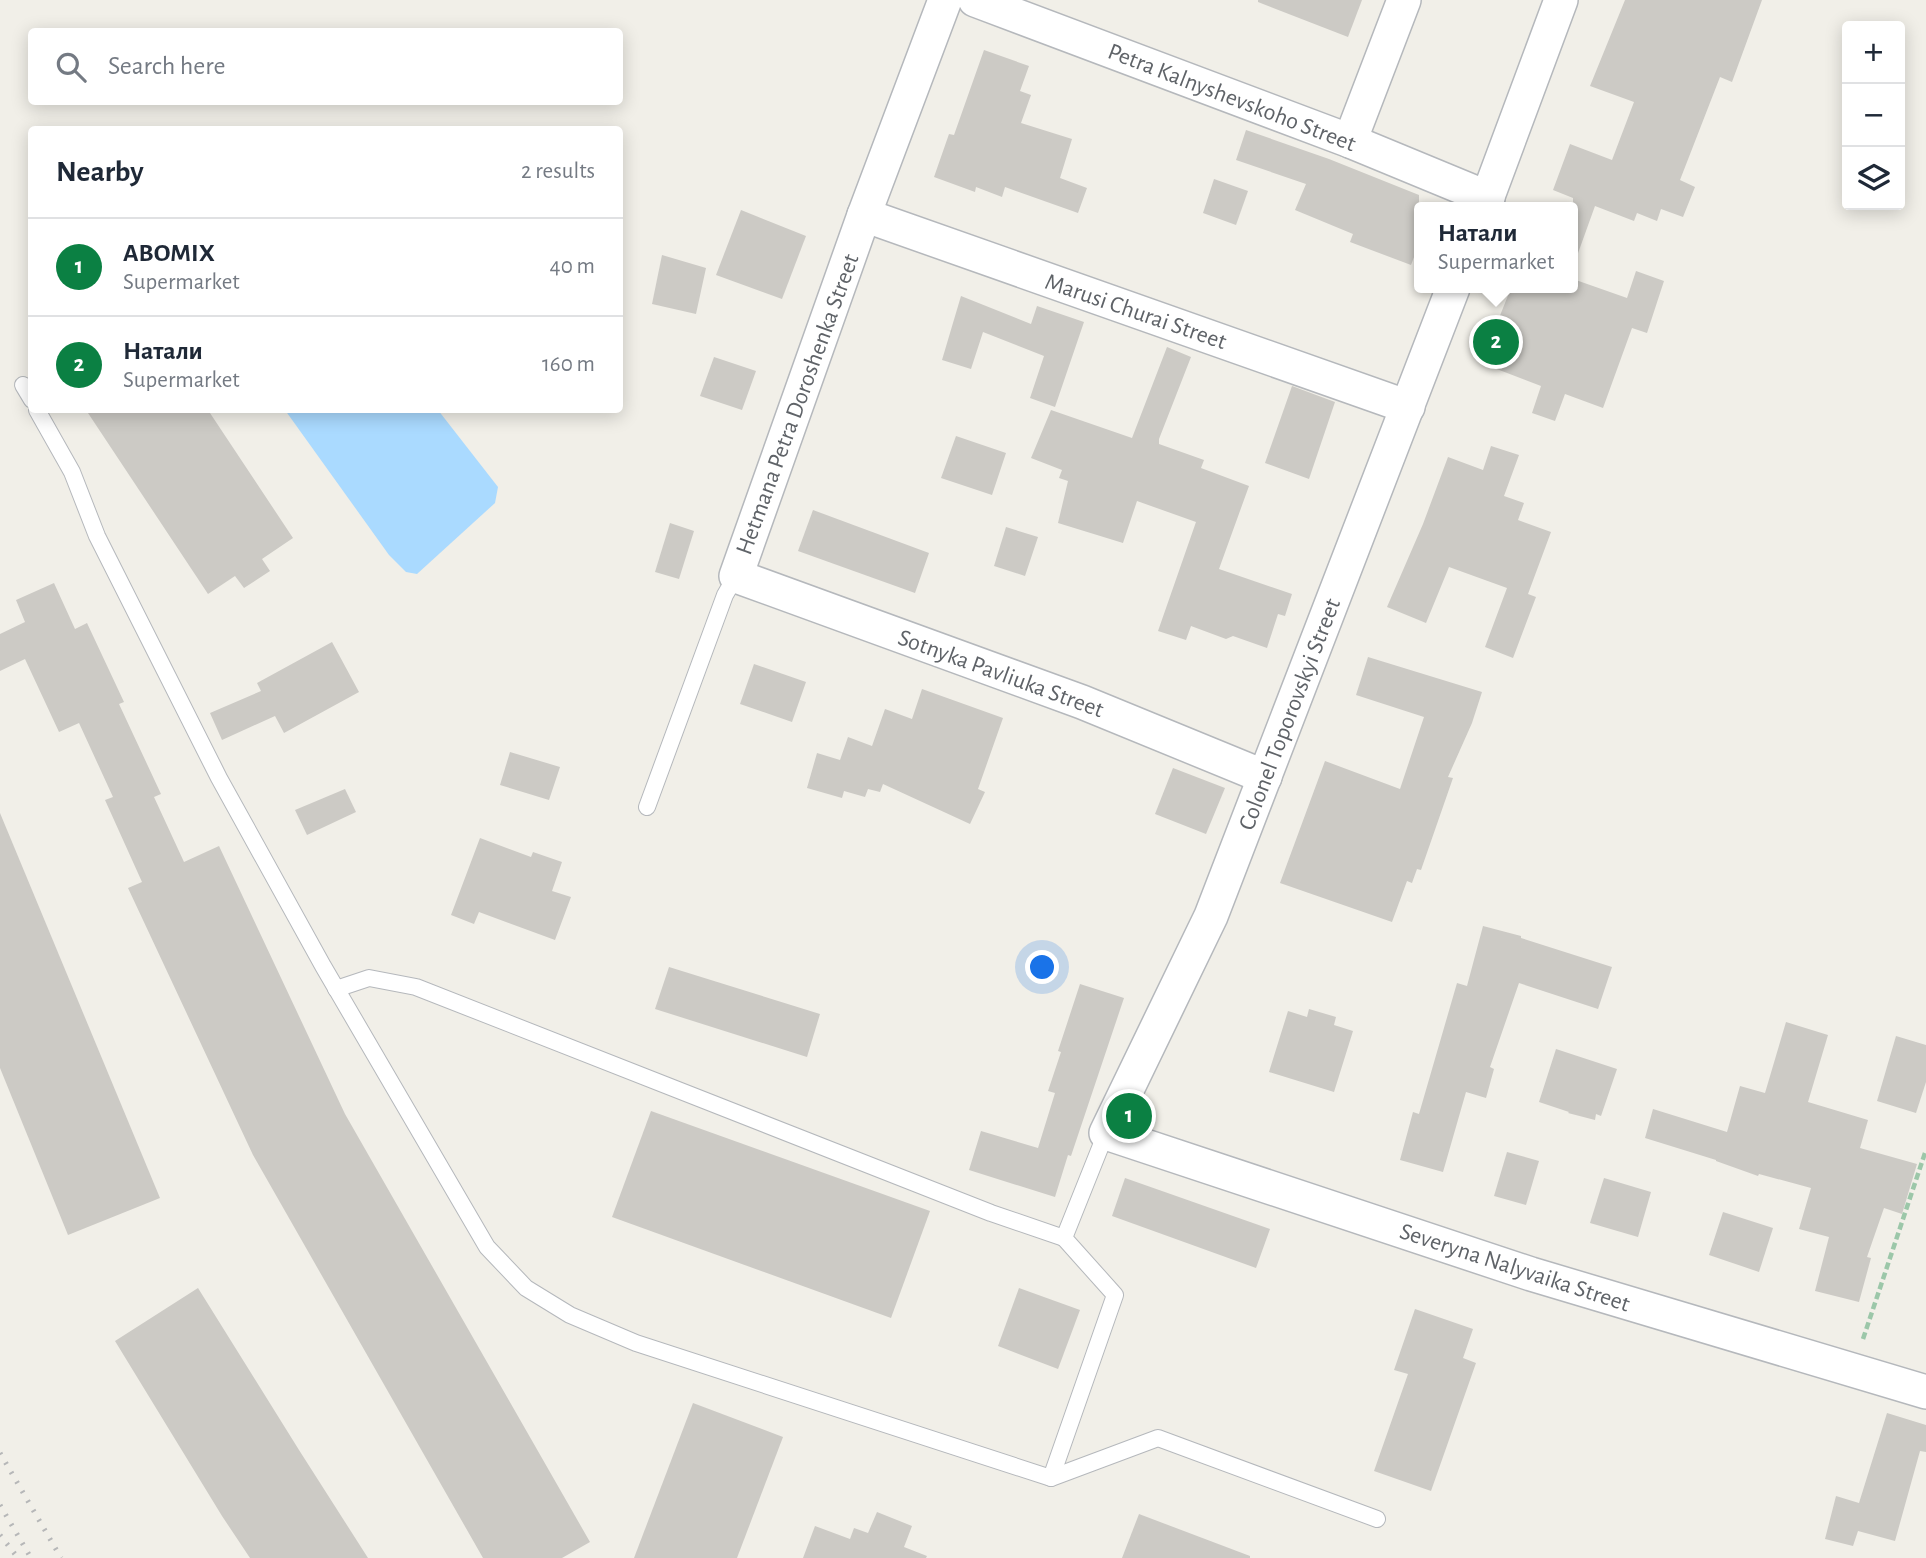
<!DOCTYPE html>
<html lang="en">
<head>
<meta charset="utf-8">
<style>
  body { margin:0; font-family:"Alegreya Sans",sans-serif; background:#f2f2f3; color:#1f2937 }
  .controls { position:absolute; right:21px; top:21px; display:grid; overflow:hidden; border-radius:7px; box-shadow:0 4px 18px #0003 }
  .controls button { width:63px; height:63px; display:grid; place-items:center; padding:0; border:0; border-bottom:2px solid #e0e1e3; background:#fff; color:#1f2937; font:35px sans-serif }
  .you { position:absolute; left:1043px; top:968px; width:24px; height:24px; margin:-18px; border:5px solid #fff; border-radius:50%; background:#1a73e8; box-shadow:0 0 0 10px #1a73e833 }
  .badge { display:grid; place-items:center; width:46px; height:46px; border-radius:50%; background:#0b8043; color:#fff; font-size:23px; font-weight:700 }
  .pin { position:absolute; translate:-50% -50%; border:4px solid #fff; box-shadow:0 2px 7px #0006 }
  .popup { position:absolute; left:1414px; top:202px; width:164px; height:91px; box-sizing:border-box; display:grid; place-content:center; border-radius:7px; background:#fff; filter:drop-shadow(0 2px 5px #0005); font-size:23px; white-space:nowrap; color:#747a83 }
  .popup b { font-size:26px; color:#1f2937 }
  .popup::after { content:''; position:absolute; left:50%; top:100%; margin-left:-14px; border:14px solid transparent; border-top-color:#fff }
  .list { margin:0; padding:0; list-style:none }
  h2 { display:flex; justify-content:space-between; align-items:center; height:91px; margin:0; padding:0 28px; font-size:30px }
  h2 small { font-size:23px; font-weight:400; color:#747a83 }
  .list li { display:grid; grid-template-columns:46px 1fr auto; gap:21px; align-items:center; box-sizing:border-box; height:98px; padding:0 28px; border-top:2px solid #e0e1e3 }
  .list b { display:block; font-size:26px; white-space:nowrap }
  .list p { margin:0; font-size:23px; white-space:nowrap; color:#747a83 }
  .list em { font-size:23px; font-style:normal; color:#747a83 }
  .icon { flex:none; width:38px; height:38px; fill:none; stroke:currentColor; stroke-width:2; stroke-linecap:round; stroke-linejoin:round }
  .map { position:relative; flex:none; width:1926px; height:1558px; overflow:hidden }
  .search { position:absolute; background:#fff; box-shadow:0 4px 18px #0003; left:28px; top:28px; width:595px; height:77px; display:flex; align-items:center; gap:18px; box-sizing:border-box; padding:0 24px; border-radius:7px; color:#747a83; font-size:26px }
  .panel { position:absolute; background:#fff; box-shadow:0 4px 18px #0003; left:28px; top:126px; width:595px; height:287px; border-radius:7px }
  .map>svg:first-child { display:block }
  .water { fill:#aadaff }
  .building { fill:#cccac5 }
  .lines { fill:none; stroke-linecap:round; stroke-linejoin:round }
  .lane-casing { stroke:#b5b8bc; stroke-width:18 }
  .street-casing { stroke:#b5b8bc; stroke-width:36 }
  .path { stroke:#9cc7a9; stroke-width:4.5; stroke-dasharray:7 3.5; stroke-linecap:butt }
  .lane { stroke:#fff; stroke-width:16 }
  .street { stroke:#fff; stroke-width:33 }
  .rail { stroke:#b6b7b8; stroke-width:5; stroke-dasharray:2 9; stroke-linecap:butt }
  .labels { text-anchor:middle; stroke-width:6; stroke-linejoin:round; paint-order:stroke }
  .street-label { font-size:24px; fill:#5f6368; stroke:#fff }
</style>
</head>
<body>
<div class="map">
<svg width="1926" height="1558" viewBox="0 0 1926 1558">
  <rect width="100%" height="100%" fill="#f1efe8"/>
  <!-- water -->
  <path class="water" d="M 285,410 L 438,410 L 498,487 L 495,503 L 417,574 L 406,572 L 389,555 Z"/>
  <!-- building -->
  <g class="building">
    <path d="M 1258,0 L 1362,0 L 1348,37 L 1258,2 Z"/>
    <path d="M 1625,0 L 1762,0 L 1732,82 L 1720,77 L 1680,180 L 1695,187 L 1683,217 L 1661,209 L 1657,221 L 1637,213 L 1634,221 L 1595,206 L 1577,256 L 1573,256 L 1573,198 L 1553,190 L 1570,144 L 1612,160 L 1634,102 L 1590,86 Z"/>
    <path d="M 984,50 L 1029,66 L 1020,91 L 1031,95 L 1021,123 L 1072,139 L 1060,178 L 1087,188 L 1078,213 L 1005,187 L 1002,197 L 976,187 L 975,192 L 934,177 L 949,134 L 954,135 Z"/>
    <path d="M 1246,130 L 1329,159 L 1419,195 L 1419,244 L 1411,265 L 1350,242 L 1353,234 L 1295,210 L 1306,184 L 1236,160 Z"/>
    <path d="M 1214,179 L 1248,191 L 1236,225 L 1203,213 Z"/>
    <path d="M 741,210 L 806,236 L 782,299 L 716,275 Z"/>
    <path d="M 662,255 L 706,268 L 696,314 L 652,304 Z"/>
    <path d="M 1636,271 L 1664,281 L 1647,333 L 1632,328 L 1603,408 L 1565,394 L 1555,421 L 1532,413 L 1541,386 L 1481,363 L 1511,288 L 1573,288 L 1573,279 L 1627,298 Z"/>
    <path d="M 961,296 L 1031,324 L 1037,306 L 1084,322 L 1055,407 L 1030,398 L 1044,356 L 983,332 L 971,369 L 942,360 Z"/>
    <path d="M 1167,347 L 1191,357 L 1159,439 L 1159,444 L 1204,460 L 1201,468 L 1249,486 L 1219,569 L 1292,594 L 1285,616 L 1278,614 L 1267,648 L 1233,636 L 1226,639 L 1191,626 L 1186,640 L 1158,631 L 1196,522 L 1137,501 L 1123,543 L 1058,523 L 1068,481 L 1059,478 L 1062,470 L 1031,458 L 1051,410 L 1132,438 Z"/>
    <path d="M 714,357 L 756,371 L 742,410 L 700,396 Z"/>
    <path d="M 1292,386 L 1335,402 L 1309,479 L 1265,463 Z"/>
    <path d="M 86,410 L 208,410 L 293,538 L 262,559 L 270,571 L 244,588 L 235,576 L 208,594 Z"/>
    <path d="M 956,436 L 1006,453 L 992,495 L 941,478 Z"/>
    <path d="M 1491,446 L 1519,455 L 1504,496 L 1524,503 L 1518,520 L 1551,532 L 1528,594 L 1536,597 L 1513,658 L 1485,647 L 1507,588 L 1449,567 L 1426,623 L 1387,607 L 1423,524 L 1448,457 L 1483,470 Z"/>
    <path d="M 813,510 L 929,553 L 915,593 L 798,551 Z"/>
    <path d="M 670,523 L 694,531 L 679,579 L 655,572 Z"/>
    <path d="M 1006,527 L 1038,537 L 1025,576 L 994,566 Z"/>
    <path d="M 54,583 L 75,629 L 87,623 L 124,702 L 119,704 L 161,794 L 154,797 L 184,862 L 219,846 L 345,1114 L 590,1542 L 562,1558 L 483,1558 L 253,1155 L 128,888 L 142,882 L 105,800 L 113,797 L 79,723 L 59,732 L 25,659 L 0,671 L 0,634 L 25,622 L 16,600 Z"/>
    <path d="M 332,642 L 359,692 L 284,733 L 275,716 L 222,740 L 210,713 L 261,691 L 257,683 Z"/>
    <path d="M 1368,657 L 1482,692 L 1472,723 L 1448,777 L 1453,778 L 1421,870 L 1417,869 L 1412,883 L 1407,881 L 1392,922 L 1280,883 L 1325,761 L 1400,789 L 1424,717 L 1356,695 Z"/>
    <path d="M 754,664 L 806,682 L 792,722 L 740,704 Z"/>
    <path d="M 922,689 L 1003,718 L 978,789 L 985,792 L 970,824 L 883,784 L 880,792 L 868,789 L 865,797 L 844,791 L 842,798 L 807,788 L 817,753 L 840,760 L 848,737 L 872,746 L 885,709 L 912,719 Z"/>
    <path d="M 510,752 L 560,767 L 549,800 L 500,785 Z"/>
    <path d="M 1173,768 L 1225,788 L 1206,834 L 1155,814 Z"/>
    <path d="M 345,789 L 356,812 L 307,835 L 295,810 Z"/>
    <path d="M 0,813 L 160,1198 L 68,1235 L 0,1068 Z"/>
    <path d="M 480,838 L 531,857 L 533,852 L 562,862 L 552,891 L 571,897 L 555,940 L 479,912 L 474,924 L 451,915 Z"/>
    <path d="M 1483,926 L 1521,936 L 1521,938 L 1612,967 L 1598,1009 L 1519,983 L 1490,1067 L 1494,1069 L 1486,1098 L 1466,1092 L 1443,1172 L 1400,1160 L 1413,1112 L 1419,1114 L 1457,983 L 1467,986 Z"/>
    <path d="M 669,967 L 820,1014 L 807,1057 L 655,1009 Z"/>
    <path d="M 1080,984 L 1124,998 L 1071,1156 L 1068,1155 L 1055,1197 L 969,1170 L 981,1131 L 1038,1148 L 1055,1093 L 1048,1091 L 1061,1052 L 1058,1051 Z"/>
    <path d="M 1309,1009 L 1336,1017 L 1334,1025 L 1353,1031 L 1334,1092 L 1269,1072 L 1288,1011 L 1307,1017 Z"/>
    <path d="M 1786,1022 L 1828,1035 L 1808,1102 L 1868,1120 L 1860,1148 L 1917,1164 L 1902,1214 L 1884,1208 L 1867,1257 L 1871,1258 L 1859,1302 L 1815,1291 L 1829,1237 L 1799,1229 L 1811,1188 L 1759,1174 L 1758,1176 L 1716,1161 L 1716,1160 L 1645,1138 L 1653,1109 L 1727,1132 L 1740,1086 L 1765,1093 Z"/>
    <path d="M 1896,1036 L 1926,1045 L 1926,1082 L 1916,1113 L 1877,1101 Z"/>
    <path d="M 1556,1049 L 1617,1069 L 1601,1116 L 1596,1114 L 1595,1120 L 1568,1113 L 1569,1112 L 1539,1102 Z"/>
    <path d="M 651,1111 L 930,1211 L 891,1318 L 612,1217 Z"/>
    <path d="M 1507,1152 L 1539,1161 L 1526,1205 L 1494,1196 Z"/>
    <path d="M 1125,1178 L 1270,1229 L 1256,1268 L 1112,1216 Z"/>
    <path d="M 1604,1178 L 1651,1192 L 1638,1237 L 1590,1223 Z"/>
    <path d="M 1723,1212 L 1773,1228 L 1759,1272 L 1709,1255 Z"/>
    <path d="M 198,1288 L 299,1450 L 368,1558 L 250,1558 L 222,1516 L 115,1341 Z"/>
    <path d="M 1019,1288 L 1080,1310 L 1058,1369 L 998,1346 Z"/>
    <path d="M 1415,1309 L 1473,1329 L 1463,1358 L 1476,1363 L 1431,1491 L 1374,1471 L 1408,1374 L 1394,1370 Z"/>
    <path d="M 693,1403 L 783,1437 L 737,1558 L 634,1558 Z"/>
    <path d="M 1887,1413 L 1926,1425 L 1926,1452 L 1920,1451 L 1895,1541 L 1858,1531 L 1853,1546 L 1825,1539 L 1836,1496 L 1859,1503 Z"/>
    <path d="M 877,1512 L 912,1526 L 904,1547 L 927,1556 L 926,1558 L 803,1558 L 815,1526 L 850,1539 L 854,1528 L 868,1533 Z"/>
    <path d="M 1139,1514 L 1250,1556 L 1250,1558 L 1122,1558 Z"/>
  </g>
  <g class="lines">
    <defs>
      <g id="lane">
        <path d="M 23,385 L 32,400"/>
        <path d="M 37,410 L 72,472 L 97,536 L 219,778 L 323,966 L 487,1247 L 526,1288 L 570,1315 L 636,1343 L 1051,1478 L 1158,1438 L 1377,1519"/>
        <path d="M 647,807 L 725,595 L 736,576"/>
        <path d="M 336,989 L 369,978 L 416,987 L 991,1213 L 1064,1238"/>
        <path d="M 1051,1478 L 1115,1295 L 1064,1238 L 1106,1133"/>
      </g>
      <g id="street">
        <path d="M 945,0 L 864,215 L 736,576 L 1082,702 L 1265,777"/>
        <path d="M 975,0 L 1350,141 L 1488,198"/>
        <path d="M 1350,141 L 1404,0"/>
        <path d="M 1484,207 L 1561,0"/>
        <path d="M 864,215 L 1408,407"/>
        <path d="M 1453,288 L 1211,916 L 1106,1133 L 1531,1274 L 1926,1392"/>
      </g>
    </defs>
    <!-- lane casing -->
    <use href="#lane" class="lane-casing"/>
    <!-- street casing -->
    <use href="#street" class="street-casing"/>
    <!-- path -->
    <path class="path" d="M 1863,1339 L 1926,1150"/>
    <!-- lane -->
    <use href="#lane" class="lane"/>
    <!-- street -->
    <use href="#street" class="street"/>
    <!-- rail -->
    <g class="rail">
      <path d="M 0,1453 L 61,1558"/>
      <path d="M 0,1505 L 31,1558"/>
      <path d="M 0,1535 L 18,1558"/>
    </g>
  </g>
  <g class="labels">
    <!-- street labels -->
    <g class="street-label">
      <text transform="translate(1232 97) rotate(21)" y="8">Petra Kalnyshevskoho Street</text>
      <text transform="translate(1136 311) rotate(19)" y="8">Marusi Churai Street</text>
      <text transform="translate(797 404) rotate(-70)" y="8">Hetmana Petra Doroshenka Street</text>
      <text transform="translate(1001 673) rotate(20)" y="8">Sotnyka Pavliuka Street</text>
      <text transform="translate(1289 714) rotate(-69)" y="8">Colonel Toporovskyi Street</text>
      <text transform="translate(1515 1267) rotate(18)" y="8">Severyna Nalyvaika Street</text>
    </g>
  </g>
</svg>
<div class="controls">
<button>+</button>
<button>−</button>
<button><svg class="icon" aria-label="layers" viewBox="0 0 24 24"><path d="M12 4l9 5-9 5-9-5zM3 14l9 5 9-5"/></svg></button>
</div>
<div class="you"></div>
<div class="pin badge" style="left:1129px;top:1116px">1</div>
<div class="pin badge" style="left:1496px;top:342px">2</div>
<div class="popup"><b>Натали</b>Supermarket</div>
<div class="search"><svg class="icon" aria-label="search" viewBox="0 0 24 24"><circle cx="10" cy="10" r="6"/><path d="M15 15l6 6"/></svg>Search here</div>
<section class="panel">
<h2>Nearby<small>2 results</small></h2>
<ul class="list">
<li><span class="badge">1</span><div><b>ABOMIX</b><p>Supermarket</p></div><em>40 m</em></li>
<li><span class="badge">2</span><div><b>Натали</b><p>Supermarket</p></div><em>160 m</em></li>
</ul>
</section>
</div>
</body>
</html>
